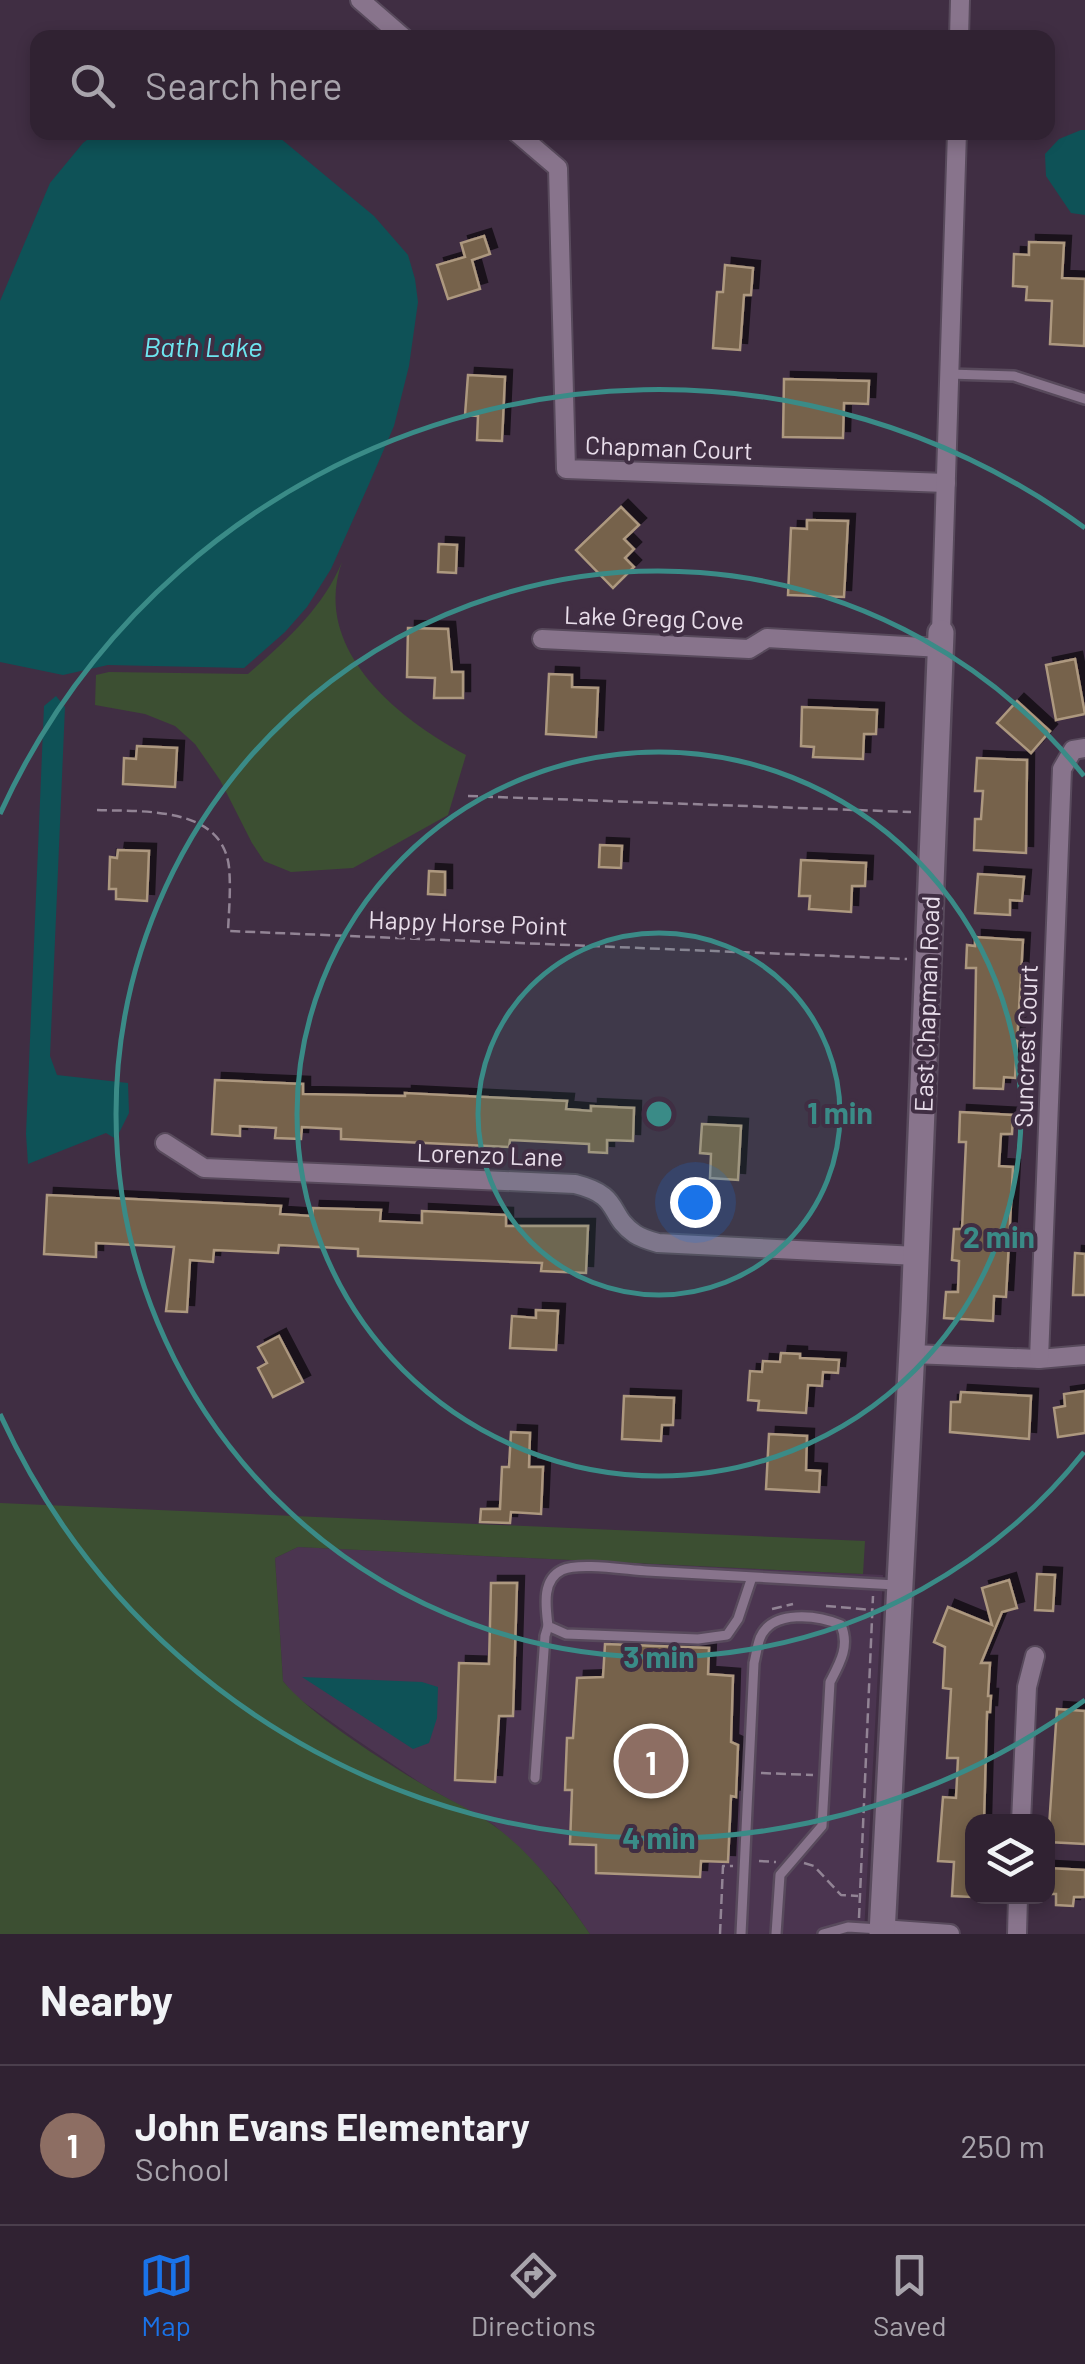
<!DOCTYPE html>
<html lang="en">
<head>
<meta charset="utf-8">
<style>
  body { margin:0; font-family:Barlow,sans-serif; background:#3c2f3e; color:#f1f3f6 }
  .controls { position:absolute; right:30px; bottom:30px; display:grid; overflow:hidden; border-radius:20px; box-shadow:0 5px 15px #0003 }
  .controls button { width:90px; height:90px; display:grid; place-items:center; padding:0; border:0; border-bottom:2px solid #4b3f4d; background:#302232; color:#f1f3f6; font:50px sans-serif }
  .you { position:absolute; left:695px; top:1202px; width:35px; height:35px; margin:-25px; border:8px solid #fff; border-radius:50%; background:#1a73e8; box-shadow:0 0 0 15px #1a73e833 }
  .badge { display:grid; place-items:center; width:65px; height:65px; border-radius:50%; background:#1a73e8; color:#fff; font-size:32px; font-weight:700 }
  .pin { position:absolute; translate:-50% -50%; border:5px solid #fff; box-shadow:0 2px 10px #0006 }
  .list { margin:0; padding:0; list-style:none }
  h2 { display:flex; justify-content:space-between; align-items:center; height:130px; margin:0; padding:0 40px; font-size:42px }
  h2 small { font-size:32px; font-weight:400; color:#a8a4ac }
  .list li { display:grid; grid-template-columns:65px 1fr auto; gap:30px; align-items:center; box-sizing:border-box; height:160px; padding:0 40px; border-top:2px solid #4b3f4d }
  .list b { display:block; font-size:38px; white-space:nowrap }
  .list p { margin:0; font-size:32px; white-space:nowrap; color:#a8a4ac }
  .list em { font-size:32px; font-style:normal; color:#a8a4ac }
  .icon { flex:none; width:55px; height:55px; fill:none; stroke:currentColor; stroke-width:2; stroke-linecap:round; stroke-linejoin:round }
  .map { position:relative; flex:none; width:1085px; height:1934px; overflow:hidden }
  .search { position:absolute; background:#302232; box-shadow:0 5px 15px #0003; left:30px; right:30px; top:30px; height:110px; display:flex; align-items:center; gap:25px; box-sizing:border-box; padding:0 35px; border-radius:20px; color:#a8a4ac; font-size:38px }
  .sheet { height:290px; background:#302232 }
  nav { display:flex; justify-content:space-around; align-items:center; box-sizing:border-box; height:140px; border-top:2px solid #4b3f4d; background:#302232; font-size:28px; color:#a8a4ac }
  nav a { display:grid; justify-items:center; gap:5px }
  nav .on { color:#1a73e8 }
  .map>svg:first-child { display:block }
  .built { fill:#4b3550 }
  .green { fill:#3c4f32 }
  .water { fill:#0e5257 }
  .building { fill:#76624b; stroke:#ad987f; stroke-width:2.5; filter:url(#shadow) }
  .lines { fill:none; stroke-linecap:round; stroke-linejoin:round }
  .lane-casing { stroke:#584a5c; stroke-width:14 }
  .street-casing { stroke:#584a5c; stroke-width:22 }
  .secondary-casing { stroke:#584a5c; stroke-width:30 }
  .path { stroke:#928495; stroke-width:2.5; stroke-dasharray:10 5; stroke-linecap:butt }
  .lane { stroke:#88748c; stroke-width:9 }
  .street { stroke:#88748c; stroke-width:18 }
  .secondary { stroke:#88748c; stroke-width:25 }
  .ring { fill:none; stroke:#3a8b87; stroke-width:5 }
  .labels { text-anchor:middle; stroke-width:8; stroke-linejoin:round; paint-order:stroke }
  .street-label { font-size:25px; fill:#e8ddea; stroke:#402e43 }
  .water-label { font-size:28px; font-style:italic; fill:#6de6f0; stroke:#402e43 }
  .centre { fill:#3a8b87; stroke:#402e43; stroke-width:5 }
  .ring-label { font-size:30px; text-anchor:middle; font-weight:bold; fill:#3a8b87; stroke:#402e43; stroke-width:8; stroke-linejoin:round; paint-order:stroke }
</style>
</head>
<body>
<div class="map">
<svg width="1085" height="1934" viewBox="0 0 1085 1934">
  <defs>
    <filter id="shadow"><feDropShadow dx="7" dy="-7" stdDeviation="0" flood-color="#0009"/></filter>
  </defs>
  <rect width="100%" height="100%" fill="#402e43"/>
  <!-- built -->
  <path class="built" d="M 298,1547 L 883,1575 L 864,1934 L 590,1934 L 557,1887 L 494,1825 L 422,1784 L 354,1738 L 295,1696 L 283,1681 L 275,1558 Z"/>
  <!-- green -->
  <g class="green">
    <path d="M 342,562 C 311,649 397,718 466,755 L 448,815 L 353,868 L 291,872 L 264,861 L 252,843 L 220,780 L 195,744 L 175,726 L 145,714 L 95,705 L 96,675 L 109,672 L 248,674 C 285,642 323,608 342,562 Z"/>
    <path d="M 0,1503 L 865,1541 L 863,1574 L 298,1547 L 275,1558 L 283,1681 C 311,1716 391,1766 432,1790 C 452,1801 474,1811 493,1825 C 532,1853 563,1895 590,1934 L 0,1934 Z"/>
  </g>
  <!-- water -->
  <g class="water">
    <path d="M 1081,130 L 1085,130 L 1085,215 L 1071,213 L 1046,176 L 1045,154 L 1059,139 Z"/>
    <path d="M 96,133 L 274,133 L 374,216 L 408,255 L 415,279 L 418,302 L 409,366 L 394,426 L 369,484 L 331,569 L 307,607 L 285,632 L 244,668 L 108,665 L 63,675 L 0,662 L 0,301 L 50,183 L 83,143 Z"/>
    <path d="M 56,696 L 65,707 L 50,1056 L 57,1075 L 128,1083 L 129,1113 L 116,1139 L 106,1133 L 28,1164 L 26,1134 L 44,706 Z"/>
    <path d="M 302,1677 L 422,1682 L 438,1687 L 437,1718 L 429,1743 L 413,1749 Z"/>
  </g>
  <!-- building -->
  <g class="building">
    <path d="M 484,236 L 490,254 L 472,260 L 480,289 L 448,299 L 437,265 L 465,257 L 461,243 Z"/>
    <path d="M 1029,242 L 1064,243 L 1062,278 L 1085,279 L 1084,346 L 1050,344 L 1052,301 L 1026,300 L 1027,287 L 1013,286 L 1014,254 L 1029,255 Z"/>
    <path d="M 725,265 L 753,268 L 751,295 L 744,295 L 740,350 L 713,348 L 717,292 L 723,292 Z"/>
    <path d="M 468,375 L 505,377 L 502,441 L 477,440 L 478,416 L 465,415 Z"/>
    <path d="M 784,379 L 869,381 L 868,404 L 844,403 L 843,438 L 783,437 Z"/>
    <path d="M 621,507 L 639,525 L 624,539 L 634,549 L 625,558 L 634,567 L 613,588 L 576,550 Z"/>
    <path d="M 807,520 L 848,521 L 844,597 L 788,595 L 791,528 L 807,529 Z"/>
    <path d="M 439,544 L 457,545 L 456,573 L 438,572 Z"/>
    <path d="M 408,628 L 448,629 L 452,672 L 463,672 L 463,698 L 434,698 L 435,678 L 407,677 Z"/>
    <path d="M 1075,659 L 1085,714 L 1056,720 L 1046,665 Z"/>
    <path d="M 549,674 L 572,675 L 572,687 L 598,688 L 596,737 L 546,734 Z"/>
    <path d="M 1017,701 L 1050,731 L 1031,753 L 997,723 Z"/>
    <path d="M 802,707 L 877,710 L 876,734 L 864,734 L 863,759 L 813,757 L 814,747 L 801,746 Z"/>
    <path d="M 137,746 L 177,748 L 175,787 L 123,784 L 124,758 L 136,759 Z"/>
    <path d="M 977,758 L 1027,760 L 1026,853 L 974,850 L 975,819 L 981,819 L 983,791 L 975,791 Z"/>
    <path d="M 600,845 L 622,846 L 621,868 L 599,867 Z"/>
    <path d="M 118,850 L 149,851 L 147,901 L 116,899 L 116,889 L 109,889 L 110,857 L 117,858 Z"/>
    <path d="M 801,860 L 866,863 L 865,886 L 852,886 L 851,912 L 809,909 L 810,896 L 799,896 Z"/>
    <path d="M 429,871 L 445,872 L 445,895 L 428,894 Z"/>
    <path d="M 978,874 L 1024,877 L 1022,901 L 1010,900 L 1010,915 L 975,913 Z"/>
    <path d="M 975,937 L 1023,940 L 1015,1078 L 1004,1077 L 1003,1089 L 974,1088 L 976,968 L 966,968 L 967,945 L 975,946 Z"/>
    <path d="M 215,1080 L 303,1084 L 303,1094 L 405,1096 L 405,1093 L 567,1101 L 566,1109 L 591,1111 L 591,1106 L 634,1108 L 633,1141 L 607,1140 L 607,1153 L 589,1152 L 589,1144 L 510,1140 L 509,1147 L 341,1139 L 341,1129 L 302,1127 L 301,1139 L 275,1138 L 276,1128 L 240,1126 L 240,1136 L 212,1134 Z"/>
    <path d="M 960,1112 L 1013,1115 L 1012,1134 L 1001,1134 L 999,1166 L 1013,1167 L 1006,1297 L 994,1296 L 993,1321 L 944,1318 L 946,1292 L 958,1292 L 959,1261 L 952,1260 L 954,1229 L 962,1229 L 966,1142 L 959,1142 Z"/>
    <path d="M 702,1124 L 741,1126 L 738,1180 L 710,1178 L 711,1154 L 700,1153 Z"/>
    <path d="M 47,1195 L 281,1206 L 280,1214 L 312,1216 L 313,1208 L 381,1210 L 380,1221 L 422,1223 L 422,1211 L 506,1215 L 506,1226 L 588,1226 L 586,1273 L 541,1271 L 542,1263 L 358,1256 L 358,1249 L 279,1245 L 278,1253 L 214,1250 L 213,1262 L 190,1260 L 187,1312 L 166,1311 L 174,1247 L 96,1243 L 96,1257 L 44,1254 Z"/>
    <path d="M 1075,1253 L 1085,1254 L 1085,1295 L 1073,1295 Z"/>
    <path d="M 536,1310 L 558,1311 L 556,1350 L 510,1348 L 512,1316 L 536,1318 Z"/>
    <path d="M 279,1336 L 303,1382 L 273,1397 L 258,1368 L 267,1363 L 258,1347 Z"/>
    <path d="M 781,1353 L 800,1354 L 800,1358 L 839,1360 L 838,1373 L 823,1372 L 822,1386 L 808,1385 L 806,1413 L 758,1410 L 759,1401 L 748,1400 L 750,1371 L 762,1372 L 763,1361 L 780,1362 Z"/>
    <path d="M 1085,1391 L 1085,1433 L 1058,1437 L 1054,1408 L 1065,1406 L 1064,1394 Z"/>
    <path d="M 961,1392 L 1031,1396 L 1029,1439 L 950,1432 L 951,1402 L 960,1402 Z"/>
    <path d="M 624,1396 L 674,1398 L 673,1425 L 662,1425 L 661,1441 L 622,1439 Z"/>
    <path d="M 511,1432 L 530,1433 L 529,1467 L 543,1467 L 541,1514 L 511,1512 L 510,1523 L 480,1522 L 481,1509 L 500,1509 L 502,1467 L 509,1467 Z"/>
    <path d="M 769,1434 L 807,1436 L 806,1470 L 820,1471 L 819,1492 L 766,1489 Z"/>
    <path d="M 1037,1574 L 1055,1575 L 1053,1611 L 1035,1610 Z"/>
    <path d="M 1009,1580 L 1017,1608 L 1002,1612 L 981,1663 L 990,1663 L 988,1696 L 991,1696 L 990,1712 L 987,1712 L 984,1822 L 972,1822 L 972,1897 L 952,1896 L 954,1862 L 938,1861 L 943,1797 L 956,1798 L 958,1758 L 947,1758 L 951,1689 L 943,1688 L 945,1647 L 934,1642 L 948,1607 L 992,1625 L 982,1588 Z"/>
    <path d="M 491,1583 L 517,1583 L 513,1716 L 499,1716 L 495,1782 L 455,1780 L 459,1663 L 489,1664 Z"/>
    <path d="M 605,1644 L 709,1648 L 708,1674 L 733,1676 L 731,1742 L 738,1745 L 736,1797 L 731,1796 L 728,1862 L 701,1861 L 700,1877 L 596,1873 L 596,1845 L 570,1844 L 572,1790 L 565,1790 L 567,1738 L 573,1738 L 577,1678 L 603,1677 Z"/>
    <path d="M 1057,1709 L 1085,1711 L 1085,1844 L 1048,1842 Z"/>
    <path d="M 1048,1868 L 1085,1870 L 1085,1897 L 1074,1897 L 1073,1906 L 1056,1905 L 1056,1894 L 1048,1894 Z"/>
  </g>
  <g class="lines">
    <defs>
      <g id="lane">
        <path d="M 949,374 L 1014,376 L 1085,399"/>
        <path d="M 752,1577 L 738,1619 L 727,1635 L 698,1639 L 566,1634 L 548,1626 C 546,1608 541,1580 562,1570 C 579,1562 627,1570 647,1571 C 730,1575 813,1580 896,1585"/>
        <path d="M 535,1778 L 545,1636 L 548,1626"/>
        <path d="M 741,1934 L 754,1663 C 756,1655 757,1646 760,1638 C 772,1609 818,1615 841,1625 C 850,1646 840,1663 830,1682 L 822,1826 L 780,1875 L 776,1934"/>
        <path d="M 823,1934 L 848,1927 L 879,1929"/>
      </g>
      <g id="street">
        <path d="M 360,0 L 404,38"/>
        <path d="M 959,38 L 960,0"/>
        <path d="M 516,132 L 558,168 L 566,469 L 946,483"/>
        <path d="M 941,633 L 957,132"/>
        <path d="M 542,639 L 749,649 L 767,638 L 941,648"/>
        <path d="M 165,1143 L 204,1168 L 575,1184 C 623,1196 606,1214 635,1234 C 641,1238 651,1241 658,1243 L 917,1256"/>
        <path d="M 912,1354 L 1039,1359 L 1085,1355"/>
        <path d="M 1039,1359 L 1062,769 L 1073,750 L 1085,748"/>
        <path d="M 1021,1822 L 1027,1687 L 1035,1656"/>
        <path d="M 882,1929 L 950,1934"/>
        <path d="M 1017,1934 L 1018,1896"/>
      </g>
      <path id="secondary" d="M 882,1934 L 914,1311 L 941,633"/>
    </defs>
    <!-- lane casing -->
    <use href="#lane" class="lane-casing"/>
    <!-- street casing -->
    <use href="#street" class="street-casing"/>
    <!-- secondary casing -->
    <use href="#secondary" class="secondary-casing"/>
    <!-- path -->
    <g class="path">
      <path d="M 468,796 L 911,812"/>
      <path d="M 97,810 C 141,812 222,805 229,867 C 231,888 229,910 228,931 L 907,959"/>
      <path d="M 826,1606 L 873,1610"/>
      <path d="M 772,1609 L 793,1604"/>
      <path d="M 761,1773 L 813,1775"/>
      <path d="M 759,1861 L 776,1862"/>
      <path d="M 804,1863 L 814,1866 L 841,1895 L 858,1896"/>
      <path d="M 859,1918 L 873,1596"/>
      <path d="M 720,1934 L 723,1866 L 733,1866"/>
    </g>
    <!-- lane -->
    <use href="#lane" class="lane"/>
    <!-- street -->
    <use href="#street" class="street"/>
    <!-- secondary -->
    <use href="#secondary" class="secondary"/>
  </g>
  <!-- distance rings -->
  <circle cx="659" cy="1114" r="181" fill="#3a8b87" fill-opacity=".12"/>
  <g class="ring">
    <circle cx="659" cy="1114" r="181"/>
    <circle cx="659" cy="1114" r="362"/>
    <path d="M1084 1452A543 543 0 1 1 1084 776"/>
    <path d="M1085 1700A724 724 0 0 1 0 1414M0 814A724 724 0 0 1 1085 528"/>
  </g>
  <g class="labels">
    <!-- street labels -->
    <g class="street-label">
      <text transform="translate(669 448) rotate(2)" y="9">Chapman Court</text>
      <text transform="translate(654 618) rotate(2)" y="9">Lake Gregg Cove</text>
      <text transform="translate(468 923) rotate(2)" y="9">Happy Horse Point</text>
      <text transform="translate(927 1004) rotate(-88)" y="9">East Chapman Road</text>
      <text transform="translate(1026 1046) rotate(-88)" y="9">Suncrest Court</text>
      <text transform="translate(490 1155) rotate(2)" y="9">Lorenzo Lane</text>
    </g>
    <!-- water labels -->
    <g class="water-label">
      <text x="203" y="357">Bath Lake</text>
    </g>
  </g>
  <circle cx="659" cy="1114" r="15" class="centre"/>
  <g class="ring-label">
    <text x="840" y="1124">1 min</text>
    <text x="999" y="1248">2 min</text>
    <text x="659" y="1668">3 min</text>
    <text x="659" y="1849">4 min</text>
  </g>
</svg>
<div class="controls">
<button><svg class="icon" aria-label="layers" viewBox="0 0 24 24"><path d="M12 4l9 5-9 5-9-5zM3 14l9 5 9-5"/></svg></button>
</div>
<div class="you"></div>
<div class="pin badge" style="left:651px;top:1761px;background:#8d6e63">1</div>
<div class="search"><svg class="icon" aria-label="search" viewBox="0 0 24 24"><circle cx="10" cy="10" r="6"/><path d="M15 15l6 6"/></svg>Search here</div>
</div>
<section class="sheet">
<h2>Nearby<small></small></h2>
<ul class="list">
<li><span class="badge" style="background:#8d6e63">1</span><div><b>John Evans Elementary</b><p>School</p></div><em>250 m</em></li>
</ul>
</section>
<nav>
<a class="on"><svg class="icon" aria-label="map" viewBox="0 0 24 24"><path d="M3 6l6-2 6 2 6-2v14l-6 2-6-2-6 2zM9 4v14M15 6v14"/></svg>Map</a>
<a><svg class="icon" aria-label="directions" viewBox="0 0 24 24"><path d="M12 3l9 9-9 9-9-9zM9 14v-3h6M13 9l2 2-2 2"/></svg>Directions</a>
<a><svg class="icon" aria-label="saved" viewBox="0 0 24 24"><path d="M7 4h10v16l-5-4-5 4z"/></svg>Saved</a>
</nav>
</body>
</html>
